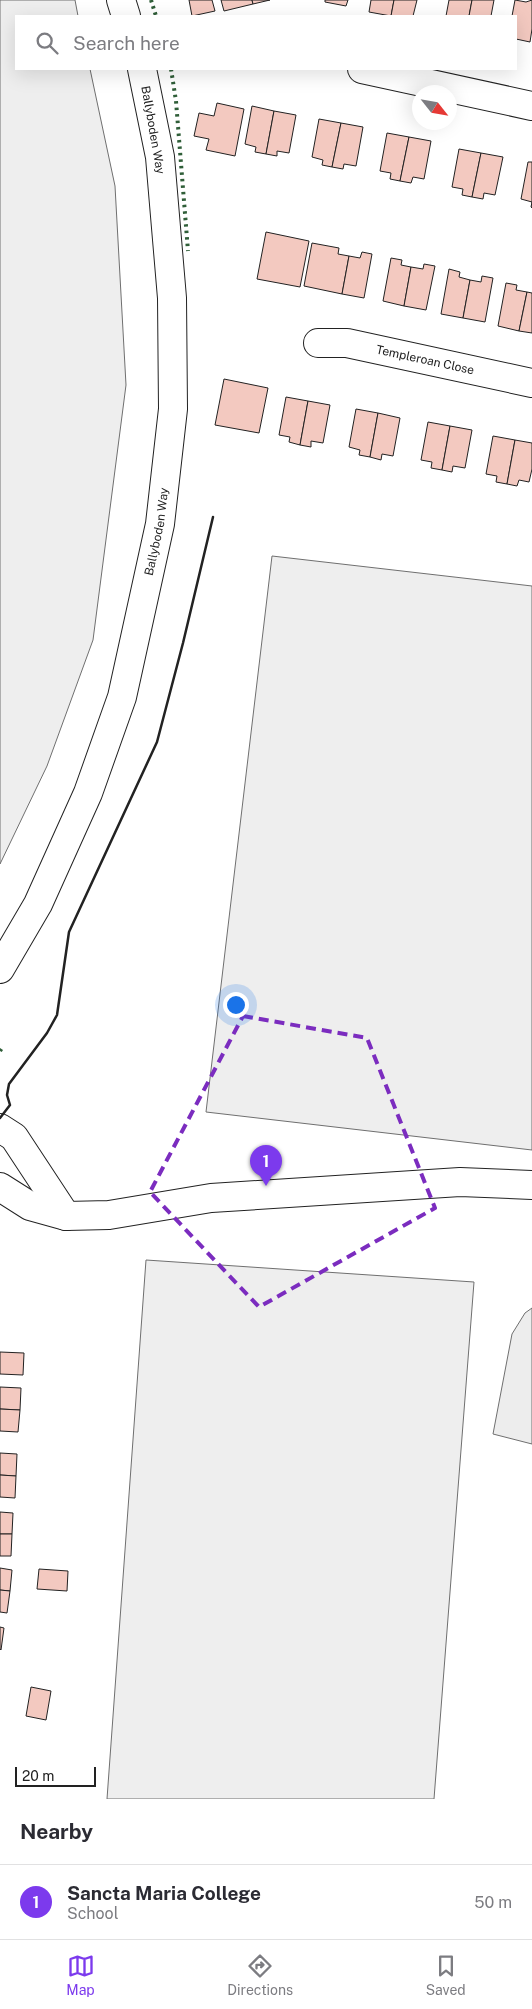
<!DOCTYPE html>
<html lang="en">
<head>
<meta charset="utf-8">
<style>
  body { margin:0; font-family:"Public Sans",sans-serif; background:#f2f2f3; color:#2b2b33 }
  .compass { position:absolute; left:412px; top:85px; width:45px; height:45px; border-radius:50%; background:#fff; box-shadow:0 5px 20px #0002; rotate:121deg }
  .scale { position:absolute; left:15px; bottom:12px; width:81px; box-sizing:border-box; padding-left:5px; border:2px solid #222; border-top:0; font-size:14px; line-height:18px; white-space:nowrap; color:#222; -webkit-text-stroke:4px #fff; paint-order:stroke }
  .you { position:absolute; left:235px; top:1004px; width:18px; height:18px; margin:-12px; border:4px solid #fff; border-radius:50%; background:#1a73e8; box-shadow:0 0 0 8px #1a73e833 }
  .badge { display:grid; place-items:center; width:32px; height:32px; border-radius:50%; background:#7c3aed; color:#fff; font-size:16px; font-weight:700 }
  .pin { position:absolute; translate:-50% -41px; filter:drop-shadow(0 1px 2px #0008) }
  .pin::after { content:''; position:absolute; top:26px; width:18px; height:15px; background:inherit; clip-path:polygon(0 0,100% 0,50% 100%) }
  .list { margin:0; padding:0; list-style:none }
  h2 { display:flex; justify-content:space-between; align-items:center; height:65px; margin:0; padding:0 20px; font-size:21px }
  h2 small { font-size:16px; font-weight:400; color:#7c7c81 }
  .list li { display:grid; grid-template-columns:32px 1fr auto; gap:15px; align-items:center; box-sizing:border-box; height:75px; padding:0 20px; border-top:1px solid #e1e1e2 }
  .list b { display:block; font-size:19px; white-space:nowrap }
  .list p { margin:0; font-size:16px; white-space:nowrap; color:#7c7c81 }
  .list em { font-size:16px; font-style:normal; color:#7c7c81 }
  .icon { flex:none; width:28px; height:28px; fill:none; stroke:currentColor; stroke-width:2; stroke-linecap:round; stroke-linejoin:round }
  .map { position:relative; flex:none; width:532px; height:1799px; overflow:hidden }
  .search { position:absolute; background:#fff; box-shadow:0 5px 20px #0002; left:15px; right:15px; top:15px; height:55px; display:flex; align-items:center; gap:12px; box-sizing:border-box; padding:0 18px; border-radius:0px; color:#7c7c81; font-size:19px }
  .sheet { height:140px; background:#fff }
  nav { display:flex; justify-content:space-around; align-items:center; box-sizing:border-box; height:70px; border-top:1px solid #e1e1e2; background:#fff; font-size:14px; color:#7c7c81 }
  nav a { display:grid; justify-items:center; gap:2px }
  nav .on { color:#7c3aed }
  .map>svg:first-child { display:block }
  .green { fill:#eee; stroke:#6f6f6f }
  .parking { fill:#ededed; stroke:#6f6f6f }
  .building { fill:#f3c9c0; stroke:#222 }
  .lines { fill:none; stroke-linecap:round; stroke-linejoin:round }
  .minor-casing { stroke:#222; stroke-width:30 }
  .major-casing { stroke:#222; stroke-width:30 }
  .minor { stroke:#fff; stroke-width:28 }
  .major { stroke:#fff; stroke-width:28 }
  .hedge { stroke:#2f5e38; stroke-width:4; stroke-dasharray:2.5 4; stroke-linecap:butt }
  .wall { stroke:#222; stroke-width:2.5 }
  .marked { fill:none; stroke:#7b2cbf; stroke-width:4; stroke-dasharray:10 6; stroke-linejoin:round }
  .labels { text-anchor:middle; stroke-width:4; stroke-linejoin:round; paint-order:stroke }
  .street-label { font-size:12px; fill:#222; stroke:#fff }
</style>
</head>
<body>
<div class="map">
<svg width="532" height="1799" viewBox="0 0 532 1799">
  <rect width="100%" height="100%" fill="#fff"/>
  <!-- green -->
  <g class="green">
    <path d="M 0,0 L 75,0 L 78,16 L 16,16 L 16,69 L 90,69 L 115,186 L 126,385 L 93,640 L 47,766 L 0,864 Z"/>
    <path d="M 272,556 L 532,586 L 532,1150 L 206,1112 Z"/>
    <path d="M 146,1260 L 474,1282 L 434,1799 L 107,1799 Z"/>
  </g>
  <!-- parking -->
  <path class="parking" d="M 532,1308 L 532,1444 L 493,1434 L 512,1334 L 525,1313 Z"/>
  <!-- building -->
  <g class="building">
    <path d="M 189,0 L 212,0 L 215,11 L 192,16 Z"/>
    <path d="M 221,0 L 252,0 L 253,4 L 224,11 Z"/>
    <path d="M 252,0 L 270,0 L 253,4 Z"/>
    <path d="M 325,0 L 348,0 L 346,6 L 325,2 Z"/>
    <path d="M 371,0 L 394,0 L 391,16 L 369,12 Z"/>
    <path d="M 394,0 L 417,0 L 413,16 L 391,16 Z"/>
    <path d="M 449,0 L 472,0 L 469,16 L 446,16 Z"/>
    <path d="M 472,0 L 494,0 L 491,16 L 469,16 Z"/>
    <path d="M 515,0 L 526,2 L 532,0 L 532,29 L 530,42 L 516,39 L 516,16 L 512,16 Z"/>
    <path d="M 217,103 L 244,109 L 235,156 L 206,150 L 209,139 L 194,136 L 199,113 L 214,116 Z"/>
    <path d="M 252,106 L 274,111 L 266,154 L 255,152 L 256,147 L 245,144 Z"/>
    <path d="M 274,111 L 296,115 L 289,153 L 277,151 L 277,156 L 266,154 Z"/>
    <path d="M 319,119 L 341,123 L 332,167 L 322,165 L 323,160 L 312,157 Z"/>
    <path d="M 341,123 L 363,127 L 356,166 L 344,164 L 343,169 L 332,167 Z"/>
    <path d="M 387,133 L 409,137 L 400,181 L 390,179 L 391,173 L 380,171 Z"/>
    <path d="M 409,137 L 431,141 L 424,179 L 413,177 L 411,183 L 400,181 Z"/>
    <path d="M 459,149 L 481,153 L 472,197 L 462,195 L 463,189 L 452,187 Z"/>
    <path d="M 481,153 L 503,157 L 495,195 L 484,193 L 483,199 L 472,197 Z"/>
    <path d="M 528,162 L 532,162 L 532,208 L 531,207 L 532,202 L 521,199 Z"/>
    <path d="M 266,232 L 309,241 L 300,287 L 257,279 Z"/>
    <path d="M 312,243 L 339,248 L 338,254 L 349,256 L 342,294 L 304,286 Z"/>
    <path d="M 362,252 L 372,254 L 364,298 L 342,294 L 349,256 L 360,258 Z"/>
    <path d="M 391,258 L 402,260 L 401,265 L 411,267 L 404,306 L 383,301 Z"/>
    <path d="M 424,264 L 435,266 L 426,310 L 404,306 L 411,267 L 423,269 Z"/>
    <path d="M 449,269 L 460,272 L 459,277 L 470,280 L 463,318 L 441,314 Z"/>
    <path d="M 482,276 L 493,278 L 485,322 L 463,318 L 470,280 L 481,282 Z"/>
    <path d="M 506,283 L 517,285 L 516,290 L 527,292 L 519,331 L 498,326 Z"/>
    <path d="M 527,292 L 532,293 L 532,333 L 519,331 Z"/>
    <path d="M 224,379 L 268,388 L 259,433 L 215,425 Z"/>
    <path d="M 286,397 L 308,401 L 300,445 L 289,442 L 290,437 L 279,435 Z"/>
    <path d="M 308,401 L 330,405 L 323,443 L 311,441 L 311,447 L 300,445 Z"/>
    <path d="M 356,409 L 378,413 L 370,457 L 359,455 L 360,450 L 349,447 Z"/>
    <path d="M 378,413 L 400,418 L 393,456 L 382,454 L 381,460 L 370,457 Z"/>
    <path d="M 428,422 L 450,426 L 442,470 L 431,468 L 432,462 L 421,460 Z"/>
    <path d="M 450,426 L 472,430 L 465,468 L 453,466 L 452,472 L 442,470 Z"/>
    <path d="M 493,436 L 515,440 L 507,484 L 496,482 L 497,476 L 486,474 Z"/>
    <path d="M 515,440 L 532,443 L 532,469 L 529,482 L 519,480 L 517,486 L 507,484 Z"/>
    <path d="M 0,1352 L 24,1353 L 23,1375 L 0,1374 Z"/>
    <path d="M 0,1387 L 21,1388 L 20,1410 L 0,1409 Z"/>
    <path d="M 0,1409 L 20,1410 L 18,1432 L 0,1431 Z"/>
    <path d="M 0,1453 L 17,1454 L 16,1476 L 0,1475 Z"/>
    <path d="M 0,1475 L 16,1476 L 15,1498 L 0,1497 Z"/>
    <path d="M 0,1512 L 13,1513 L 12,1534 L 0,1534 Z"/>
    <path d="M 0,1534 L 12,1534 L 11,1556 L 0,1556 Z"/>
    <path d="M 0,1568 L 12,1570 L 10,1591 L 0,1590 Z"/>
    <path d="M 39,1569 L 68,1571 L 67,1591 L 37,1589 Z"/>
    <path d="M 0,1590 L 10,1591 L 7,1613 L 0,1612 Z"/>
    <path d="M 0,1627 L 4,1628 L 1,1650 L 0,1649 Z"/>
    <path d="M 31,1687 L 51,1691 L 46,1720 L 26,1716 Z"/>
  </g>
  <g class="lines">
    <defs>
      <g id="minor">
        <path d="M 362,69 L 532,106"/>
        <path id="s1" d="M 318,343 L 347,343 L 532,383"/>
        <path d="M 0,1128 L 14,1137 L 66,1216"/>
        <path d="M 0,1187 L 30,1206 L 66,1216 L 109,1215 L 211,1198 L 460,1182 L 532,1185"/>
      </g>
      <g id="major">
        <path d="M 121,0 L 126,16"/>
        <path id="s2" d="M 0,969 L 38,904 L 88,793 L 122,697 L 160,524 L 173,409 L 172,298 L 160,157 L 142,69"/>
      </g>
    </defs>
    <!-- minor casing -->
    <use href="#minor" class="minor-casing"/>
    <!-- major casing -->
    <use href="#major" class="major-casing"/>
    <!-- minor -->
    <use href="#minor" class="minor"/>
    <!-- major -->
    <use href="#major" class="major"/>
    <!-- hedge -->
    <g class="hedge">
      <path d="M 151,0 L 156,16"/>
      <path d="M 171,69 L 176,101 L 188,251"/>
      <path d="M 0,1051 L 3,1046"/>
    </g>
    <!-- wall -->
    <path class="wall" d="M 0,1118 L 10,1105 L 7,1095 L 9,1084 L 47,1033 L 57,1015 L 69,932 L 157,742 L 183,643 L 213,517"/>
  </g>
  <!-- marked area -->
  <path class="marked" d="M 243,1016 L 367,1038 L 435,1208 L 259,1307 L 150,1192 Z"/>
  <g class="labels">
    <!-- street labels -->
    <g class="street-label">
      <text transform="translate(153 130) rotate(80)" y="4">Ballyboden Way</text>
      <text dy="4" stroke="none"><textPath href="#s1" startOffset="109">Templeroan Close</textPath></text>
      <text dy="4" stroke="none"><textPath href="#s2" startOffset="468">Ballyboden Way</textPath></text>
    </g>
  </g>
</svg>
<svg class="compass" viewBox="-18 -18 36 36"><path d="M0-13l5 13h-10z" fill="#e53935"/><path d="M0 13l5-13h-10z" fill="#7c7c81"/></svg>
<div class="scale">20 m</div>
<div class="you"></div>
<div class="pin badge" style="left:266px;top:1186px">1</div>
<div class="search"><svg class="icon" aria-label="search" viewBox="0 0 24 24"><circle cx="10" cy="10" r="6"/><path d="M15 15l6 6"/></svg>Search here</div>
</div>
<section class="sheet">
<h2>Nearby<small></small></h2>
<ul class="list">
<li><span class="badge">1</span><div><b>Sancta Maria College</b><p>School</p></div><em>50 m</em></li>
</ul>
</section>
<nav>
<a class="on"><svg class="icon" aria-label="map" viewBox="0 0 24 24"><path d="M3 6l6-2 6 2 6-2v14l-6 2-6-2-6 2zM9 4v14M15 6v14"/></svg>Map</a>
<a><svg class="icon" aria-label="directions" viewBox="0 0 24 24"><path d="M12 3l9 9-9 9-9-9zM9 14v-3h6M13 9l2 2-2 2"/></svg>Directions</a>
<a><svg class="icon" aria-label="saved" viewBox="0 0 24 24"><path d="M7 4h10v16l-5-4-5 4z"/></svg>Saved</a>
</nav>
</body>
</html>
